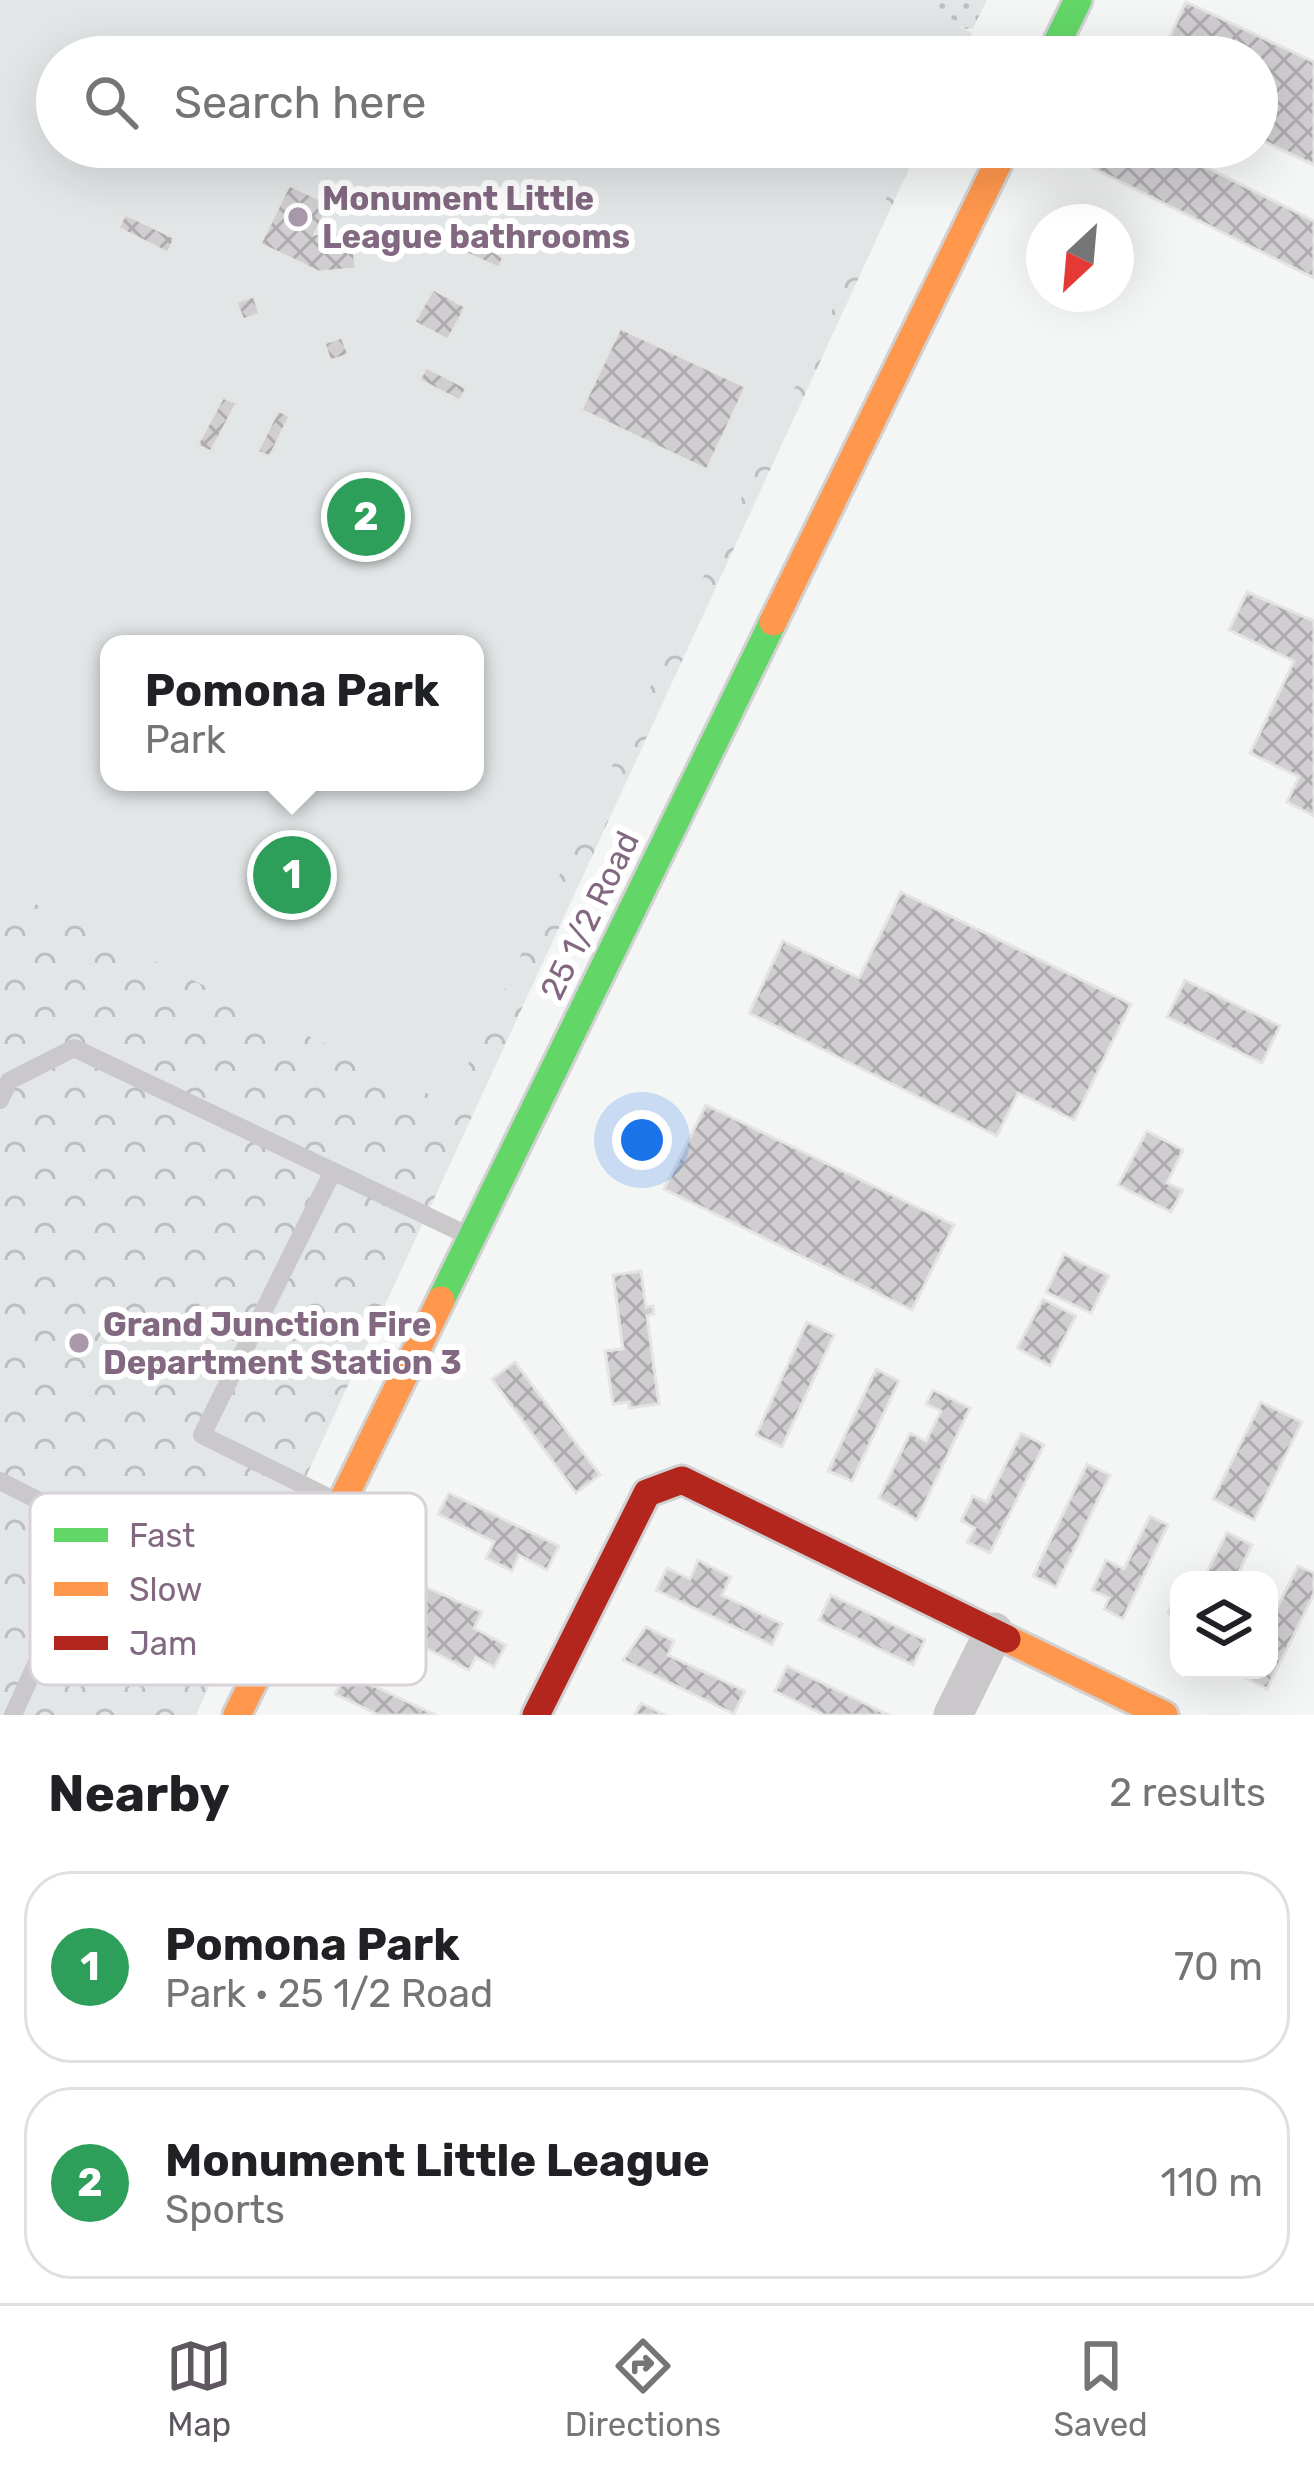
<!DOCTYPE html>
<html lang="en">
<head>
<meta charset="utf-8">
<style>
  body { margin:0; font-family:Rubik,sans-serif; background:#f2f2f2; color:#202124 }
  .controls { position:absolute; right:36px; bottom:36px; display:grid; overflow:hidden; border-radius:24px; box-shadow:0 12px 48px #0002 }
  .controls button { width:108px; height:108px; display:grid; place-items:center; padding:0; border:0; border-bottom:3px solid #e0e0e0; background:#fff; color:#202124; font:60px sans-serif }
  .compass { position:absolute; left:1026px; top:204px; width:108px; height:108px; border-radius:50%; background:#fff; box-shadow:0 12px 48px #0002; rotate:206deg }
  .you { position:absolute; left:642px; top:1140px; width:42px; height:42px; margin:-30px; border:9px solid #fff; border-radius:50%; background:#1a73e8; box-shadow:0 0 0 18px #1a73e833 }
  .badge { display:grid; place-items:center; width:78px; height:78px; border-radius:50%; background:#5e5760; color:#fff; font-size:39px; font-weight:700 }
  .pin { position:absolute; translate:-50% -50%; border:6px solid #fff; box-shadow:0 3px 12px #0006 }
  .popup { position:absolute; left:100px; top:635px; width:384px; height:156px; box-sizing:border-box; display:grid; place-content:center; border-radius:24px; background:#fff; filter:drop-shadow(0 3px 9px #0005); font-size:39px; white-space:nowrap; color:#757577 }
  .popup b { font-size:45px; color:#202124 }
  .popup::after { content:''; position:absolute; left:50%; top:100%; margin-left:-24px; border:24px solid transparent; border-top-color:#fff }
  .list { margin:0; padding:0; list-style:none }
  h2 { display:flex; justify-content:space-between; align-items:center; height:156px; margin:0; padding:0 48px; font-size:51px }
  h2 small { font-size:39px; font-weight:400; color:#757577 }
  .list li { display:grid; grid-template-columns:78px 1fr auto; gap:36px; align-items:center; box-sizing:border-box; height:192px; margin:0 24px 24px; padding:0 24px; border:3px solid #e0e0e0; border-radius:48px }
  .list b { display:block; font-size:45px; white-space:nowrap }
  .list p { margin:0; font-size:39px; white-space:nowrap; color:#757577 }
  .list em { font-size:39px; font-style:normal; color:#757577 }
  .icon { flex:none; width:66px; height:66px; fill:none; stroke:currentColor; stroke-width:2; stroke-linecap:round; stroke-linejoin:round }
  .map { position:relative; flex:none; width:1314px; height:1715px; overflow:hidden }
  .search { position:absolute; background:#fff; box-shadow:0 12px 48px #0002; left:36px; right:36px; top:36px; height:132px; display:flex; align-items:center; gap:30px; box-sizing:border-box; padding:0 42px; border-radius:66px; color:#757577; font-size:45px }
  .sheet { height:588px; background:#fff }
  nav { display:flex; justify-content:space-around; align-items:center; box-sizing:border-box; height:168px; border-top:3px solid #e0e0e0; background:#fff; font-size:33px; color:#757577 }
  nav a { display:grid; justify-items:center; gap:6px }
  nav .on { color:#5e5760 }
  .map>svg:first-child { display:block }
  .grass { fill:url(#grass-dots) }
  .forest { fill:url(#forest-crowns); fill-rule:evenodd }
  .pitch { fill:#e2e6e7; fill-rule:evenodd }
  .building { fill:url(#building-cross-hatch); stroke:#e4e4e4; stroke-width:3 }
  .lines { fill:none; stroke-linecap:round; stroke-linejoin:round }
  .fast-casing { stroke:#d2d1d2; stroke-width:33 }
  .slow-casing { stroke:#d2d1d2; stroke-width:33 }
  .jam-casing { stroke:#d2d1d2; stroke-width:33 }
  .lane { stroke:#cac8ca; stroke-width:18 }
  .street { stroke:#cac8ca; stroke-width:39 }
  .fast { stroke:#63d668; stroke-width:27 }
  .slow { stroke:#ff974d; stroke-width:27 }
  .jam { stroke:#b3261e; stroke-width:27 }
  .poi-dot { fill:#a9a; stroke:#fff; stroke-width:4.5 }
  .labels { text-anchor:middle; stroke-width:12; stroke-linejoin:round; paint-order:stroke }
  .poi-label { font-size:33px; font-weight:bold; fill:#826881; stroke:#fff; text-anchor:start }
  .street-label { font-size:33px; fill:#826881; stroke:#fff }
  .key { fill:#fff; stroke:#dad2d9; stroke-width:3 }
  .key-label { font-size:33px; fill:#826881 }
</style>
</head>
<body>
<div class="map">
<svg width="1314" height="1715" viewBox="0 0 1314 1715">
  <defs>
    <pattern id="grass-dots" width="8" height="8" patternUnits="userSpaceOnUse" patternTransform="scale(3)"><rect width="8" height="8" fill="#e2e6e7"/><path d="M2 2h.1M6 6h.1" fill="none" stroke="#bdbec1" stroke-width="1.8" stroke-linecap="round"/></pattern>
    <pattern id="forest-crowns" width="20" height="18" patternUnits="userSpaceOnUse" patternTransform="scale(3)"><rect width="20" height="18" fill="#e2e6e7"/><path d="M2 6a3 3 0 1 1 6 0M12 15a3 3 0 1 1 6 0" fill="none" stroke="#bdbec1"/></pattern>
    <pattern id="building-cross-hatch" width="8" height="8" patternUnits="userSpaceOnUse" patternTransform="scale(3)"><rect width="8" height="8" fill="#d0ced1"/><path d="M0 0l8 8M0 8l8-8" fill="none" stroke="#aeabaf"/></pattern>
  </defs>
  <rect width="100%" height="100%" fill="#f4f5f5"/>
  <!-- grass -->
  <path class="grass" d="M 906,0 L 987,0 L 973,28 L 966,29 Z"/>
  <!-- forest -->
  <path class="forest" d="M 0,0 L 906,0 L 972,33 L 961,57 L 57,57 L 57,147 L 919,147 L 196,1715 L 0,1715 ZM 109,644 L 475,644 L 475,782 L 109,782 Z"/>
  <!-- pitch -->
  <path class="pitch" d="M 0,0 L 914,0 L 958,22 L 960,46 L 954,57 L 57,57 L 57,147 L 911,147 L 449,1104 L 0,887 ZM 109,644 L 475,644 L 475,782 L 109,782 Z"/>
  <!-- building -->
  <g class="building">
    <path d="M 1186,2 L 1314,62 L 1314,165 L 1257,138 L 1257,57 L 1160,57 Z"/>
    <path d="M 387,44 L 404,52 L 402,57 L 381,57 Z"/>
    <path d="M 326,147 L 338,147 L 343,160 L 318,169 L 312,152 Z"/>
    <path d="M 1101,147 L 1166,147 L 1314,221 L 1314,278 L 1091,167 Z"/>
    <path d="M 289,185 L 330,204 L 315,234 L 352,230 L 356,269 L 319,272 L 260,244 Z"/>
    <path d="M 415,188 L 422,209 L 407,214 L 400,193 Z"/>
    <path d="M 125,214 L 175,238 L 168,253 L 118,228 Z"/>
    <path d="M 471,240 L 504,257 L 499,268 L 465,253 Z"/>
    <path d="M 433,289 L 466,307 L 448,340 L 414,322 Z"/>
    <path d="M 254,296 L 260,314 L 243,320 L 236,302 Z"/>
    <path d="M 620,328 L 746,387 L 707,470 L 581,410 Z"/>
    <path d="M 342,337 L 349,355 L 330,361 L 324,343 Z"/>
    <path d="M 426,367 L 467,388 L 460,401 L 419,380 Z"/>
    <path d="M 223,397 L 237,403 L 211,452 L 197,445 Z"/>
    <path d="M 278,410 L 290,416 L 270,457 L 257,452 Z"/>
    <path d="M 1247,592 L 1314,621 L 1314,816 L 1287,802 L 1299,777 L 1250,753 L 1294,661 L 1229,630 Z"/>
    <path d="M 901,892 L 1131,1004 L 1074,1120 L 1018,1093 L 997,1136 L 749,1013 L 783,941 L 859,978 Z"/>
    <path d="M 1185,980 L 1280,1026 L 1262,1063 L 1167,1017 Z"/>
    <path d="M 706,1105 L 954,1225 L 912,1310 L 664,1189 Z"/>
    <path d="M 1147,1131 L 1183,1150 L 1167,1183 L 1183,1190 L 1171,1212 L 1118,1185 Z"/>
    <path d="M 1064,1254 L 1109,1276 L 1091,1313 L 1046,1292 Z"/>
    <path d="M 641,1271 L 646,1307 L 653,1306 L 654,1314 L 647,1316 L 659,1404 L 629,1408 L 629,1402 L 613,1404 L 605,1351 L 623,1349 L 613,1275 Z"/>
    <path d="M 1043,1299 L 1076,1316 L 1050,1366 L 1017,1348 Z"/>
    <path d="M 807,1322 L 834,1335 L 782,1447 L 756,1435 Z"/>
    <path d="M 515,1362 L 600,1475 L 576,1493 L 492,1379 Z"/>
    <path d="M 876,1369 L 899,1381 L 852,1481 L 828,1471 Z"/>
    <path d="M 933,1390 L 970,1408 L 917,1520 L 879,1498 L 910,1433 L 926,1441 L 941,1411 L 926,1404 Z"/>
    <path d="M 1261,1402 L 1302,1422 L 1254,1520 L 1213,1499 Z"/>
    <path d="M 1021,1433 L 1044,1445 L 990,1553 L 967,1542 L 975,1528 L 961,1521 L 973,1496 L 987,1502 Z"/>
    <path d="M 1087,1464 L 1110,1475 L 1056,1587 L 1033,1576 Z"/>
    <path d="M 449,1493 L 559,1546 L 547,1570 L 519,1555 L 512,1571 L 486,1558 L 494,1542 L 438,1514 Z"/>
    <path d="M 1150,1516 L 1168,1525 L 1123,1619 L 1104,1609 L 1109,1598 L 1092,1590 L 1106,1560 L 1124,1569 Z"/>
    <path d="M 1227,1532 L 1252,1545 L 1235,1580 L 1203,1580 Z"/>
    <path d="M 698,1560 L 731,1577 L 722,1595 L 782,1624 L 772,1645 L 656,1590 L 667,1568 L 690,1579 Z"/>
    <path d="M 1298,1566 L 1314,1573 L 1314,1594 L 1267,1689 L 1243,1677 L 1246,1670 L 1269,1670 L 1269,1624 Z"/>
    <path d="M 421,1585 L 482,1612 L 474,1628 L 506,1645 L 494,1667 L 476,1657 L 469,1670 L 418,1644 L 424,1631 L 385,1610 L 397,1588 L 415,1597 Z"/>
    <path d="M 1179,1591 L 1179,1618 L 1168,1613 Z"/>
    <path d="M 831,1595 L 925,1640 L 913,1665 L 819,1620 Z"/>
    <path d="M 646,1627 L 674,1641 L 668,1655 L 745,1691 L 734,1714 L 623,1660 Z"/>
    <path d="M 787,1666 L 889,1715 L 824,1715 L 775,1691 Z"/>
    <path d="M 346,1673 L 436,1715 L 379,1715 L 335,1694 Z"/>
    <path d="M 641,1703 L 665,1715 L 635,1715 Z"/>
  </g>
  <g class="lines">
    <defs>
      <g id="fast">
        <path d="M 1050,57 L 1078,0"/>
        <path d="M 441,1300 L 773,622"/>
      </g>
      <g id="slow">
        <path d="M 773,622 L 1006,147"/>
        <path d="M 1007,1639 L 1164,1715"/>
        <path d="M 237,1715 L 441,1300"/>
      </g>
      <path id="jam" d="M 536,1715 L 647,1493 L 682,1480 L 1007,1639"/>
    </defs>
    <!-- fast casing -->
    <use href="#fast" class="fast-casing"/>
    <!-- slow casing -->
    <use href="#slow" class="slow-casing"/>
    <!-- jam casing -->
    <use href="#jam" class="jam-casing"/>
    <!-- lane -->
    <g class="lane">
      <path d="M 0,1100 L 9,1081 L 74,1048 L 467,1235"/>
      <path d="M 333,1171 L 202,1435 L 336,1501"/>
      <path d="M 0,1481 L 97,1530 L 13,1715"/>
    </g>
    <!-- street -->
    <path class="street" d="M 953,1715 L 994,1632"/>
    <!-- fast -->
    <use href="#fast" class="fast"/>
    <!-- slow -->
    <use href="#slow" class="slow"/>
    <!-- jam -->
    <use href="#jam" class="jam"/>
  </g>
  <!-- markers -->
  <g class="poi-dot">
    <circle cx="298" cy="217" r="12"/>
    <circle cx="79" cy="1343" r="12"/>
  </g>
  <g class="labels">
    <!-- poi labels -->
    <g class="poi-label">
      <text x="322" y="210">Monument Little<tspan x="322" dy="38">League bathrooms</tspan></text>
      <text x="103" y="1336">Grand Junction Fire<tspan x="103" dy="38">Department Station 3</tspan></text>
    </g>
    <!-- street labels -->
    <g class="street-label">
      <text transform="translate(589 915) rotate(-64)" y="12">25 1/2 Road</text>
    </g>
  </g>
  <!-- legend -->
  <rect x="30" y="1493" width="396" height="192" rx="18" class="key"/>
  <rect x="54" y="1528" width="54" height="14" fill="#63d668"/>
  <rect x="54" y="1582" width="54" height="14" fill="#ff974d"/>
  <rect x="54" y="1636" width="54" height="14" fill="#b3261e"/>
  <g class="key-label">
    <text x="129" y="1547">Fast</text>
    <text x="129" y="1601">Slow</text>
    <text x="129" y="1655">Jam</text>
  </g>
</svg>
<div class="controls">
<button><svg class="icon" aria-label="layers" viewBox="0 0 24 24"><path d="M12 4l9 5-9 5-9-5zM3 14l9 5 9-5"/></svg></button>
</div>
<svg class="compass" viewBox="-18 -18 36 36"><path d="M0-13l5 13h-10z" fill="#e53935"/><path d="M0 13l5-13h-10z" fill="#757577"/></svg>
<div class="you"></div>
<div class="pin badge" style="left:292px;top:875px;background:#2e9e5b">1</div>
<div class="popup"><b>Pomona Park</b>Park</div>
<div class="pin badge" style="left:366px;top:517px;background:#2e9e5b">2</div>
<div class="search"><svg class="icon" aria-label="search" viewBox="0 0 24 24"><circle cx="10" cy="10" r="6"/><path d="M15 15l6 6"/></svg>Search here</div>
</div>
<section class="sheet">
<h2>Nearby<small>2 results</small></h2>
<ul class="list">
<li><span class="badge" style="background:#2e9e5b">1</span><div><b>Pomona Park</b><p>Park · 25 1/2 Road</p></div><em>70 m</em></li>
<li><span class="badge" style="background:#2e9e5b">2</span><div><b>Monument Little League</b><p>Sports</p></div><em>110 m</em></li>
</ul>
</section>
<nav>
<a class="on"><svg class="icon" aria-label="map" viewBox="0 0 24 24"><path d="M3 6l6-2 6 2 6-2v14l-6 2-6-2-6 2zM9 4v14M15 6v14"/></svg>Map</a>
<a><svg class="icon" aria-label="directions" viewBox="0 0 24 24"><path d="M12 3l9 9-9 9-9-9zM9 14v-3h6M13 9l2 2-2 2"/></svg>Directions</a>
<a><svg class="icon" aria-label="saved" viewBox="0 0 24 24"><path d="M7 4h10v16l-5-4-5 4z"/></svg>Saved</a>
</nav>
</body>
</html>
